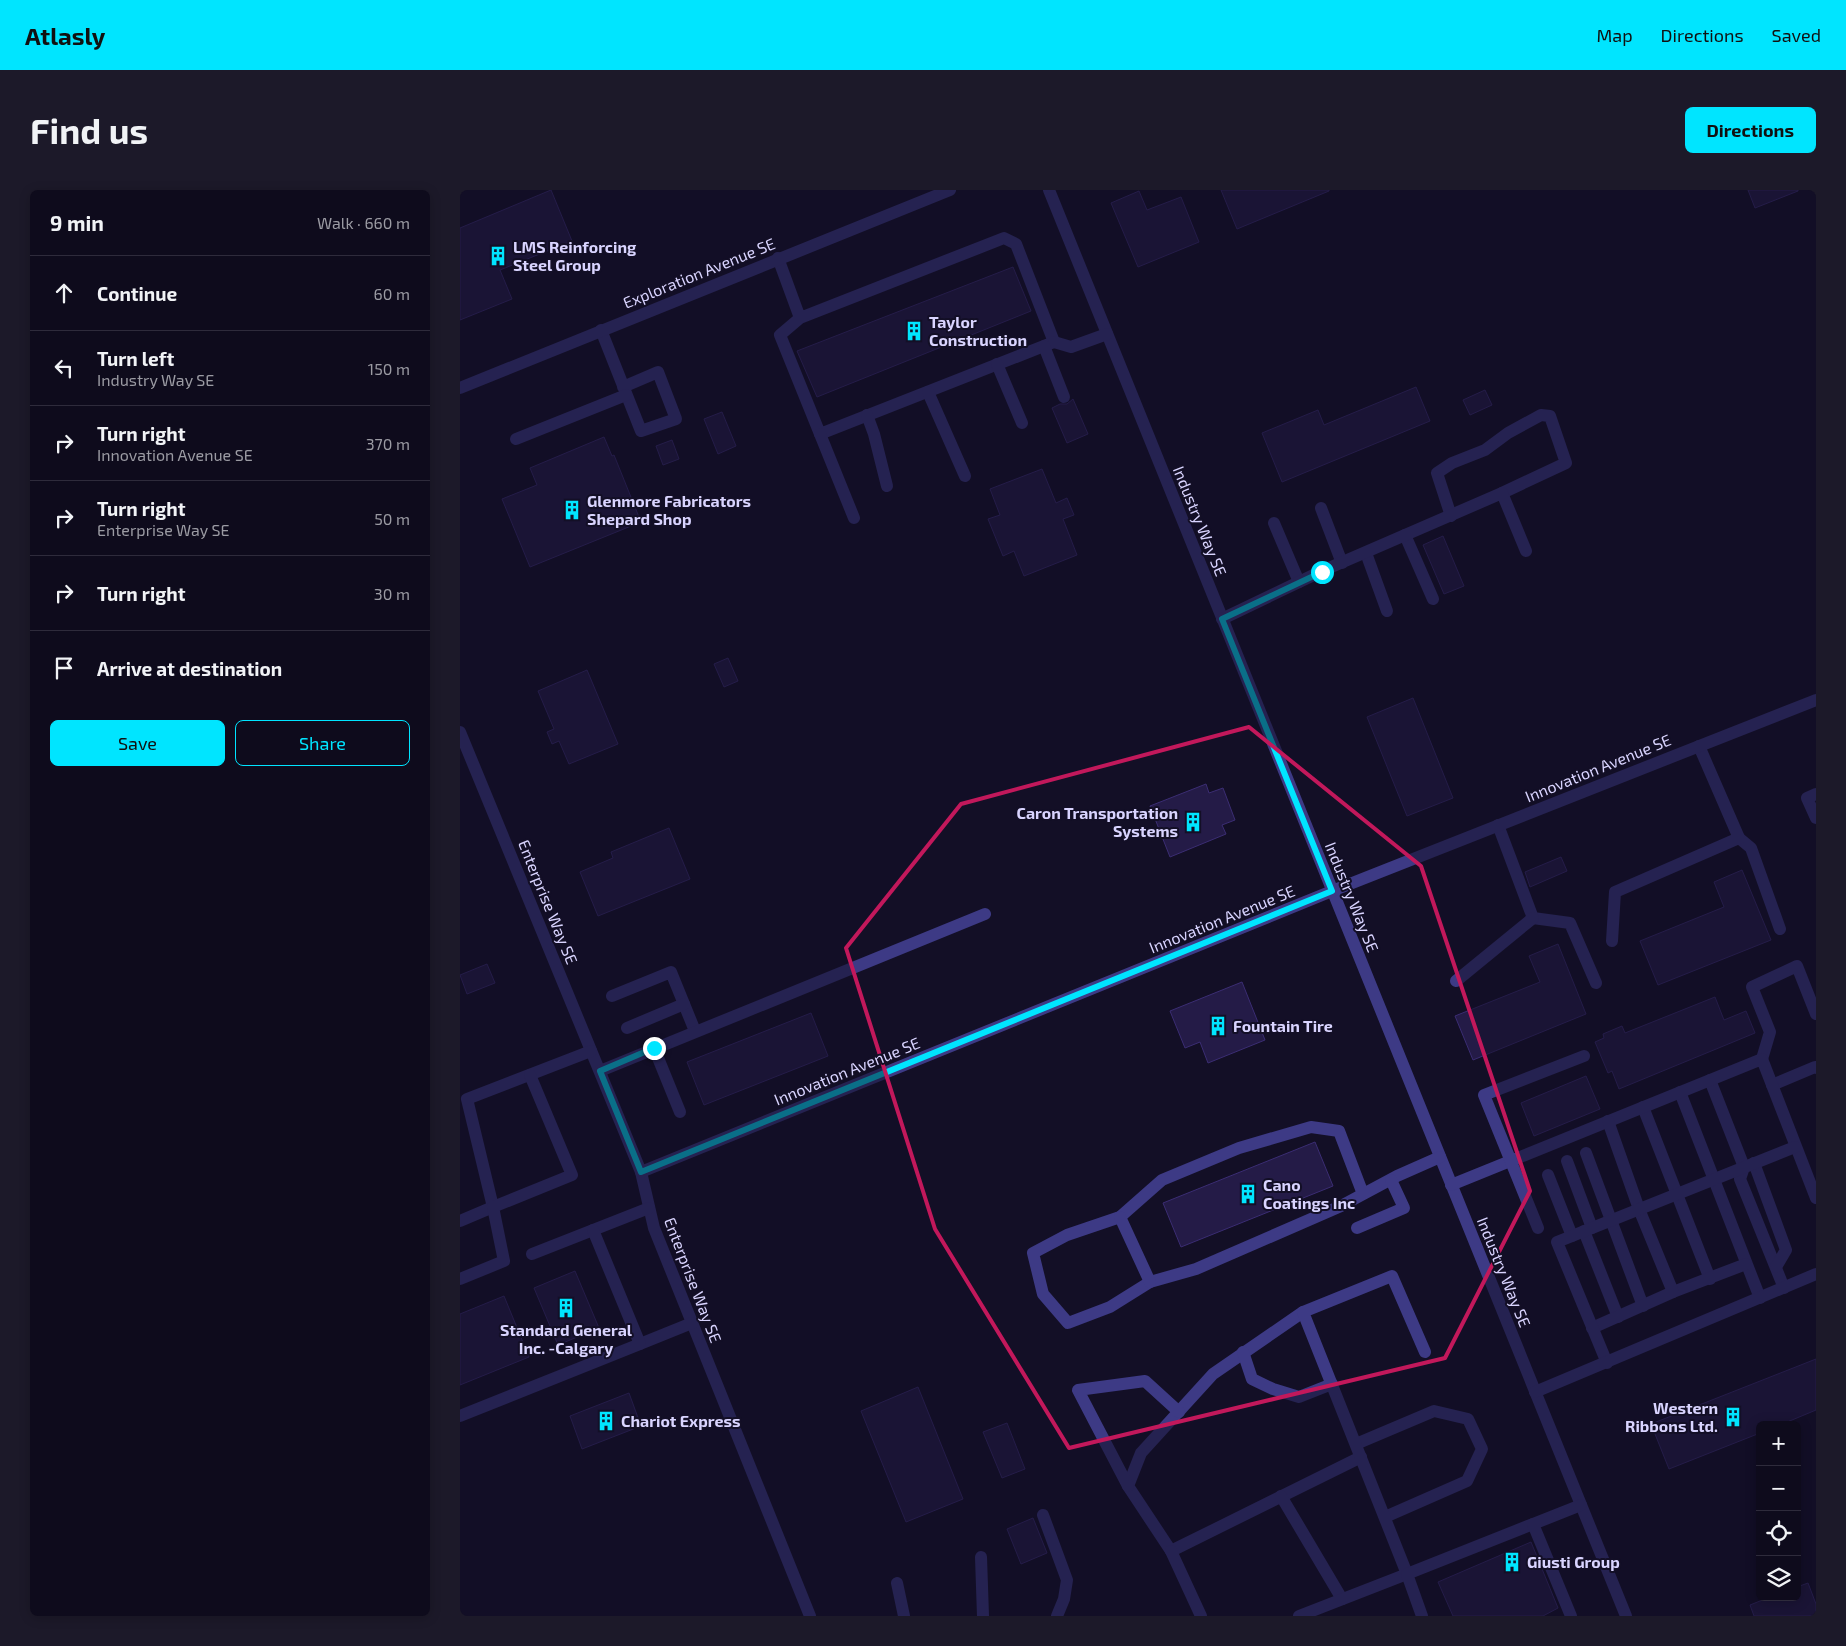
<!DOCTYPE html>
<html lang="en">
<head>
<meta charset="utf-8">
<style>
  body { margin:0; font-family:"Exo 2",sans-serif; background:#1c1929; color:#f1f3f6 }
  .controls { position:absolute; right:15px; bottom:15px; display:grid; overflow:hidden; border-radius:8px; box-shadow:0 2px 12px #0003 }
  .controls button { width:45px; height:45px; display:grid; place-items:center; padding:0; border:0; border-bottom:1px solid #2e2b3b; background:#0e0b1c; color:#f1f3f6; font:25px sans-serif }
  .stop { position:absolute; width:15px; height:15px; margin:-11px; border:4px solid #00e5ff; border-radius:50%; background:#fff }
  .stop.end { background:#00e5ff; border-color:#fff; box-shadow:0 1px 5px #0008 }
  .list { margin:0; padding:0; list-style:none }
  h2 { display:flex; justify-content:space-between; align-items:center; height:65px; margin:0; padding:0 20px; font-size:21px }
  h2 small { font-size:16px; font-weight:400; color:#9b9ba3 }
  .list li { display:grid; grid-template-columns:32px 1fr auto; gap:15px; align-items:center; box-sizing:border-box; height:75px; padding:0 20px; border-top:1px solid #2e2b3b }
  .list b { display:block; font-size:19px; white-space:nowrap }
  .list p { margin:0; font-size:16px; white-space:nowrap; color:#9b9ba3 }
  .list em { font-size:16px; font-style:normal; color:#9b9ba3 }
  .actions { display:flex; gap:10px; padding:15px 20px }
  .actions a { flex:1; padding:11px 0; border:1px solid #00e5ff; border-radius:8px; text-align:center; font-size:18px; color:#00e5ff }
  .actions .main { background:#00e5ff; color:#111 }
  .icon { flex:none; width:28px; height:28px; fill:none; stroke:currentColor; stroke-width:2; stroke-linecap:round; stroke-linejoin:round }
  .map { position:relative; flex:none; width:1356px; height:1426px; overflow:hidden; border-radius:8px }
  header { display:flex; align-items:center; gap:30px; box-sizing:border-box; height:70px; padding:0 25px; background:#00e5ff; color:#111 }
  header strong { font-size:24px }
  nav { display:flex; gap:28px; margin-inline-start:auto; font-size:18px }
  .intro { display:flex; align-items:center; justify-content:space-between; box-sizing:border-box; height:120px; padding:0 30px }
  h1 { margin:0; font-size:35px }
  .button { padding:12px 22px; border-radius:8px; background:#00e5ff; color:#111; font-size:18px; font-weight:700 }
  main { display:flex; gap:30px; padding:0 30px }
  aside { flex:1; background:#0e0b1c; border-radius:8px; box-shadow:0 2px 12px #0003 }
  .map>svg:first-child { display:block }
  .building { fill:#241b47; stroke:#3b2d73 }
  .lines { fill:none; stroke-linecap:round; stroke-linejoin:round }
  .minor { stroke:#3d3a85; stroke-width:12 }
  .route { stroke:#00e5ff; stroke-width:6 }
  .marked { fill:none; stroke:#c2185b; stroke-width:4; stroke-linejoin:round }
  .labels { text-anchor:middle; stroke-width:4; stroke-linejoin:round; paint-order:stroke }
  .poi-label { font-size:16px; font-weight:bold; fill:#d9d4ff; stroke:#130f26; text-anchor:start }
  .street-label { font-size:16px; fill:#d9d4ff; stroke:#130f26 }
</style>
</head>
<body>
<header>
<strong>Atlasly</strong>
<nav><a>Map</a><a>Directions</a><a>Saved</a></nav>
</header>
<div class="intro"><h1>Find us</h1><a class="button">Directions</a></div>
<main>
<aside>
<h2>9 min<small>Walk · 660 m</small></h2>
<ul class="list">
<li><svg class="icon" aria-label="ahead" viewBox="0 0 24 24"><path d="M12 20V5M6 11l6-6 6 6"/></svg><div><b>Continue</b></div><em>60 m</em></li>
<li><svg class="icon" aria-label="left" viewBox="0 0 24 24"><path d="M17 20v-9H6M10 6l-5 5 5 5"/></svg><div><b>Turn left</b><p>Industry Way SE</p></div><em>150 m</em></li>
<li><svg class="icon" aria-label="right" viewBox="0 0 24 24"><path d="M7 20v-9h11M14 6l5 5-5 5"/></svg><div><b>Turn right</b><p>Innovation Avenue SE</p></div><em>370 m</em></li>
<li><svg class="icon" aria-label="right" viewBox="0 0 24 24"><path d="M7 20v-9h11M14 6l5 5-5 5"/></svg><div><b>Turn right</b><p>Enterprise Way SE</p></div><em>50 m</em></li>
<li><svg class="icon" aria-label="right" viewBox="0 0 24 24"><path d="M7 20v-9h11M14 6l5 5-5 5"/></svg><div><b>Turn right</b></div><em>30 m</em></li>
<li><svg class="icon" aria-label="arrive" viewBox="0 0 24 24"><path d="M6 21V4h12l-3 4 3 4H6"/></svg><div><b>Arrive at destination</b></div></li>
</ul>
<div class="actions"><a class="main">Save</a><a>Share</a></div>
</aside>
<div class="map">
<svg width="1356" height="1426" viewBox="0 0 1356 1426">
  <rect width="100%" height="100%" fill="#130f26"/>
  <!-- building -->
  <g class="building">
    <path d="M 91,0 L 112,51 L 40,80 L 52,109 L 0,130 L 0,38 Z"/>
    <path d="M 761,0 L 869,0 L 869,1 L 777,39 Z"/>
    <path d="M 1288,0 L 1338,0 L 1338,1 L 1295,18 Z"/>
    <path d="M 679,1 L 687,20 L 721,7 L 739,52 L 678,77 L 651,13 Z"/>
    <path d="M 553,77 L 571,121 L 357,207 L 337,161 Z"/>
    <path d="M 956,197 L 970,231 L 822,292 L 802,243 L 858,220 L 864,235 Z"/>
    <path d="M 1025,200 L 1032,215 L 1010,225 L 1003,210 Z"/>
    <path d="M 613,209 L 628,244 L 607,253 L 592,218 L 600,214 L 607,214 Z"/>
    <path d="M 262,222 L 276,256 L 258,264 L 244,229 Z"/>
    <path d="M 144,247 L 152,266 L 154,265 L 181,332 L 70,377 L 42,309 L 77,295 L 70,278 Z"/>
    <path d="M 212,250 L 219,269 L 203,275 L 196,256 Z"/>
    <path d="M 582,279 L 596,313 L 607,308 L 614,325 L 603,329 L 617,365 L 564,386 L 554,361 L 543,366 L 528,329 L 540,325 L 530,299 Z"/>
    <path d="M 983,346 L 1004,396 L 984,404 L 963,355 Z"/>
    <path d="M 268,468 L 278,491 L 264,497 L 254,474 Z"/>
    <path d="M 127,480 L 158,554 L 109,574 L 99,551 L 92,554 L 87,542 L 94,539 L 78,501 Z"/>
    <path d="M 953,508 L 993,608 L 947,626 L 907,527 Z"/>
    <path d="M 746,594 L 749,603 L 763,598 L 775,630 L 762,635 L 766,644 L 710,667 L 690,616 Z"/>
    <path d="M 209,638 L 230,689 L 138,726 L 120,682 L 153,668 L 151,662 Z"/>
    <path d="M 1101,667 L 1107,681 L 1070,697 L 1065,682 Z"/>
    <path d="M 1282,680 L 1311,750 L 1198,795 L 1180,751 L 1264,717 L 1254,692 Z"/>
    <path d="M 1098,754 L 1126,824 L 1013,870 L 995,826 L 1080,792 L 1069,766 Z"/>
    <path d="M 27,774 L 35,793 L 7,804 L 0,785 Z"/>
    <path d="M 782,792 L 805,850 L 748,873 L 740,852 L 725,858 L 710,821 Z"/>
    <path d="M 1255,807 L 1264,830 L 1286,821 L 1295,843 L 1159,899 L 1152,881 L 1148,883 L 1135,852 L 1144,848 L 1143,844 L 1162,836 L 1165,843 Z"/>
    <path d="M 351,823 L 368,866 L 244,915 L 227,872 Z"/>
    <path d="M 1126,886 L 1140,919 L 1074,946 L 1061,913 Z"/>
    <path d="M 855,952 L 873,996 L 721,1057 L 703,1013 Z"/>
    <path d="M 115,1081 L 139,1138 L 98,1155 L 74,1098 Z"/>
    <path d="M 44,1106 L 69,1167 L 0,1195 L 0,1124 Z"/>
    <path d="M 1356,1169 L 1356,1220 L 1320,1235 L 1300,1235 L 1300,1243 L 1209,1279 L 1191,1234 Z"/>
    <path d="M 458,1197 L 503,1309 L 446,1332 L 401,1221 Z"/>
    <path d="M 169,1203 L 181,1236 L 122,1259 L 110,1226 Z"/>
    <path d="M 547,1233 L 565,1279 L 542,1288 L 523,1242 Z"/>
    <path d="M 573,1328 L 587,1363 L 561,1374 L 547,1339 Z"/>
    <path d="M 1071,1352 L 1098,1418 L 1083,1426 L 993,1426 L 978,1392 Z"/>
    <path d="M 1348,1393 L 1356,1414 L 1356,1426 L 1294,1426 L 1290,1415 L 1310,1407 L 1337,1407 L 1337,1397 Z"/>
  </g>
  <g class="lines">
    <!-- minor -->
    <g class="minor">
      <path d="M 589,0 L 1166,1426"/>
      <path d="M 318,68 L 340,128 L 320,145 L 360,244 L 594,152 L 556,54 L 544,48 L 340,128"/>
      <path d="M 141,140 L 181,241 L 216,229 L 198,182 L 163,197"/>
      <path d="M 594,152 L 611,157 L 647,144"/>
      <path d="M 584,156 L 604,207"/>
      <path d="M 537,174 L 562,233"/>
      <path d="M 0,198 L 490,0"/>
      <path d="M 468,202 L 505,286"/>
      <path d="M 407,225 L 414,244 L 427,296"/>
      <path d="M 360,244 L 394,328"/>
      <path d="M 56,249 L 166,205"/>
      <path d="M 861,318 L 882,373"/>
      <path d="M 991,326 L 977,283 L 992,273 L 1025,260 L 1048,243 L 1081,225 L 1090,226 L 1106,273 L 1042,303"/>
      <path d="M 814,333 L 839,392"/>
      <path d="M 945,345 L 973,409"/>
      <path d="M 906,363 L 927,421"/>
      <path d="M 762,429 L 862,381 L 1042,303 L 1066,361"/>
      <path d="M 0,542 L 181,982 L 194,1038 L 350,1426"/>
      <path d="M 1356,604 L 1347,608 L 1356,628"/>
      <path d="M 1038,635 L 1073,728 L 1110,733 L 1136,793"/>
      <path d="M 1279,648 L 1291,658 L 1320,739"/>
      <path d="M 1152,751 L 1155,702 L 1279,648 L 1239,556"/>
      <path d="M 996,791 L 1073,728"/>
      <path d="M 152,806 L 211,782 L 235,841"/>
      <path d="M 167,838 L 224,814"/>
      <path d="M 194,858 L 220,922"/>
      <path d="M 1302,869 L 1310,842 L 1292,797 L 1337,776 L 1356,824"/>
      <path d="M 140,881 L 525,724"/>
      <path d="M 1250,890 L 1284,977 L 1280,989 L 1324,1098"/>
      <path d="M 1312,895 L 1355,877 L 1356,878"/>
      <path d="M 1220,902 L 1300,1108"/>
      <path d="M 1183,917 L 1250,1089"/>
      <path d="M 1126,963 L 1183,1116"/>
      <path d="M 1107,971 L 1132,1038"/>
      <path d="M 1294,973 L 1326,1060 L 1316,1077"/>
      <path d="M 181,982 L 872,701 L 1356,510"/>
      <path d="M 1088,985 L 1112,1046"/>
      <path d="M 991,995 L 1302,869 L 1356,1008"/>
      <path d="M 903,1004 L 879,941 L 851,937 L 779,958 L 702,990 L 660,1027 L 607,1045 L 573,1063 L 583,1104 L 608,1133 L 650,1117 L 690,1092 L 736,1079 L 881,1016 L 937,986 L 980,967"/>
      <path d="M 660,1027 L 690,1092"/>
      <path d="M 0,1031 L 33,1017 L 7,909 L 131,861"/>
      <path d="M 897,1038 L 944,1018 L 931,990"/>
      <path d="M 1078,1038 L 1024,905 L 1124,866"/>
      <path d="M 1124,1041 L 1158,1127"/>
      <path d="M 72,1064 L 189,1018"/>
      <path d="M 0,1089 L 44,1071 L 33,1017 L 112,985 L 70,885"/>
      <path d="M 1213,1102 L 1286,1074"/>
      <path d="M 843,1122 L 753,1184 L 681,1263 L 668,1296 L 711,1361 L 901,1267"/>
      <path d="M 1132,1138 L 1213,1102 L 1179,1019 L 1148,931"/>
      <path d="M 180,1154 L 232,1133"/>
      <path d="M 783,1162 L 792,1189 L 813,1199 L 839,1207 L 872,1194"/>
      <path d="M 1147,1173 L 1097,1052 L 1335,957"/>
      <path d="M 1075,1202 L 1356,1084"/>
      <path d="M 0,1226 L 180,1154 L 133,1040"/>
      <path d="M 896,1254 L 974,1221 L 1008,1229 L 1022,1259 L 1007,1291 L 925,1327"/>
      <path d="M 668,1296 L 618,1200 L 685,1191 L 719,1222"/>
      <path d="M 821,1306 L 882,1409"/>
      <path d="M 583,1325 L 607,1390 L 604,1409 L 597,1426"/>
      <path d="M 711,1361 L 741,1426"/>
      <path d="M 521,1367 L 523,1426"/>
      <path d="M 437,1393 L 444,1426"/>
      <path d="M 839,1426 L 947,1384 L 843,1122 L 932,1086 L 965,1162"/>
      <path d="M 962,1426 L 947,1384 L 1073,1334"/>
      <path d="M 1111,1426 L 1073,1334 L 1121,1315"/>
    </g>
  </g>
  <g class="lines">
    <!-- route -->
    <path class="route" d="M 194,858 L 140,881 L 181,982 L 872,701 L 762,429 L 862,382"/>
  </g>
  <!-- marked area -->
  <path d="M0 0H1356V1426H0ZM 789,537 L 961,676 L 1070,1001 L 985,1168 L 609,1258 L 475,1039 L 386,758 L 501,614 Z" fill="#130f26" fill-opacity=".55" fill-rule="evenodd"/>
  <path class="marked" d="M 789,537 L 961,676 L 1070,1001 L 985,1168 L 609,1258 L 475,1039 L 386,758 L 501,614 Z"/>
  <!-- icons -->
  <defs>
    <symbol id="building-bare" viewBox="-9 -9 18 18"><path d="M-4-6H4V6H1V3H-1V6H-4ZM-2.5-4.3h1.7v1.8h-1.7ZM.8-4.3h1.7v1.8H.8ZM-2.5-1h1.7V.8h-1.7ZM.8-1h1.7V.8H.8Z" fill="#00e5ff" stroke="#130f26" stroke-width="2.5" paint-order="stroke"/></symbol>
  </defs>
  <g fill-rule="evenodd">
    <use href="#building-bare" x="24" y="52" width="28" height="28"/>
    <use href="#building-bare" x="440" y="127" width="28" height="28"/>
    <use href="#building-bare" x="98" y="306" width="28" height="28"/>
    <use href="#building-bare" x="719" y="618" width="28" height="28"/>
    <use href="#building-bare" x="744" y="822" width="28" height="28"/>
    <use href="#building-bare" x="774" y="990" width="28" height="28"/>
    <use href="#building-bare" x="92" y="1104" width="28" height="28"/>
    <use href="#building-bare" x="1259" y="1213" width="28" height="28"/>
    <use href="#building-bare" x="132" y="1217" width="28" height="28"/>
    <use href="#building-bare" x="1038" y="1358" width="28" height="28"/>
  </g>
  <g class="labels">
    <!-- poi labels -->
    <g class="poi-label">
      <text x="53" y="63">LMS Reinforcing<tspan x="53" dy="18">Steel Group</tspan></text>
      <text x="469" y="138">Taylor<tspan x="469" dy="18">Construction</tspan></text>
      <text x="127" y="317">Glenmore Fabricators<tspan x="127" dy="18">Shepard Shop</tspan></text>
      <text x="718" y="629" text-anchor="end">Caron Transportation<tspan x="718" dy="18">Systems</tspan></text>
      <text x="773" y="842">Fountain Tire</text>
      <text x="803" y="1001">Cano<tspan x="803" dy="18">Coatings Inc</tspan></text>
      <text x="106" y="1146" text-anchor="middle">Standard General<tspan x="106" dy="18">Inc. -Calgary</tspan></text>
      <text x="1258" y="1224" text-anchor="end">Western<tspan x="1258" dy="18">Ribbons Ltd.</tspan></text>
      <text x="161" y="1237">Chariot Express</text>
      <text x="1067" y="1378">Giusti Group</text>
    </g>
    <!-- street labels -->
    <g class="street-label">
      <text transform="translate(239 83) rotate(-22)" y="6">Exploration Avenue SE</text>
      <text transform="translate(740 331) rotate(68)" y="6">Industry Way SE</text>
      <text transform="translate(1138 578) rotate(-22)" y="6">Innovation Avenue SE</text>
      <text transform="translate(892 707) rotate(68)" y="6">Industry Way SE</text>
      <text transform="translate(88 712) rotate(68)" y="6">Enterprise Way SE</text>
      <text transform="translate(762 729) rotate(-22)" y="6">Innovation Avenue SE</text>
      <text transform="translate(387 881) rotate(-22)" y="6">Innovation Avenue SE</text>
      <text transform="translate(1044 1082) rotate(68)" y="6">Industry Way SE</text>
      <text transform="translate(233 1090) rotate(69)" y="6">Enterprise Way SE</text>
    </g>
  </g>
</svg>
<div class="controls">
<button>+</button>
<button>−</button>
<button><svg class="icon" aria-label="locate" viewBox="0 0 24 24"><circle cx="12" cy="12" r="6"/><path d="M12 2v4M12 18v4M2 12h4M18 12h4"/></svg></button>
<button><svg class="icon" aria-label="layers" viewBox="0 0 24 24"><path d="M12 4l9 5-9 5-9-5zM3 14l9 5 9-5"/></svg></button>
</div>
<div class="stop" style="left:862px;top:382px"></div>
<div class="stop end" style="left:194px;top:858px"></div>
</div>
</main>
</body>
</html>
